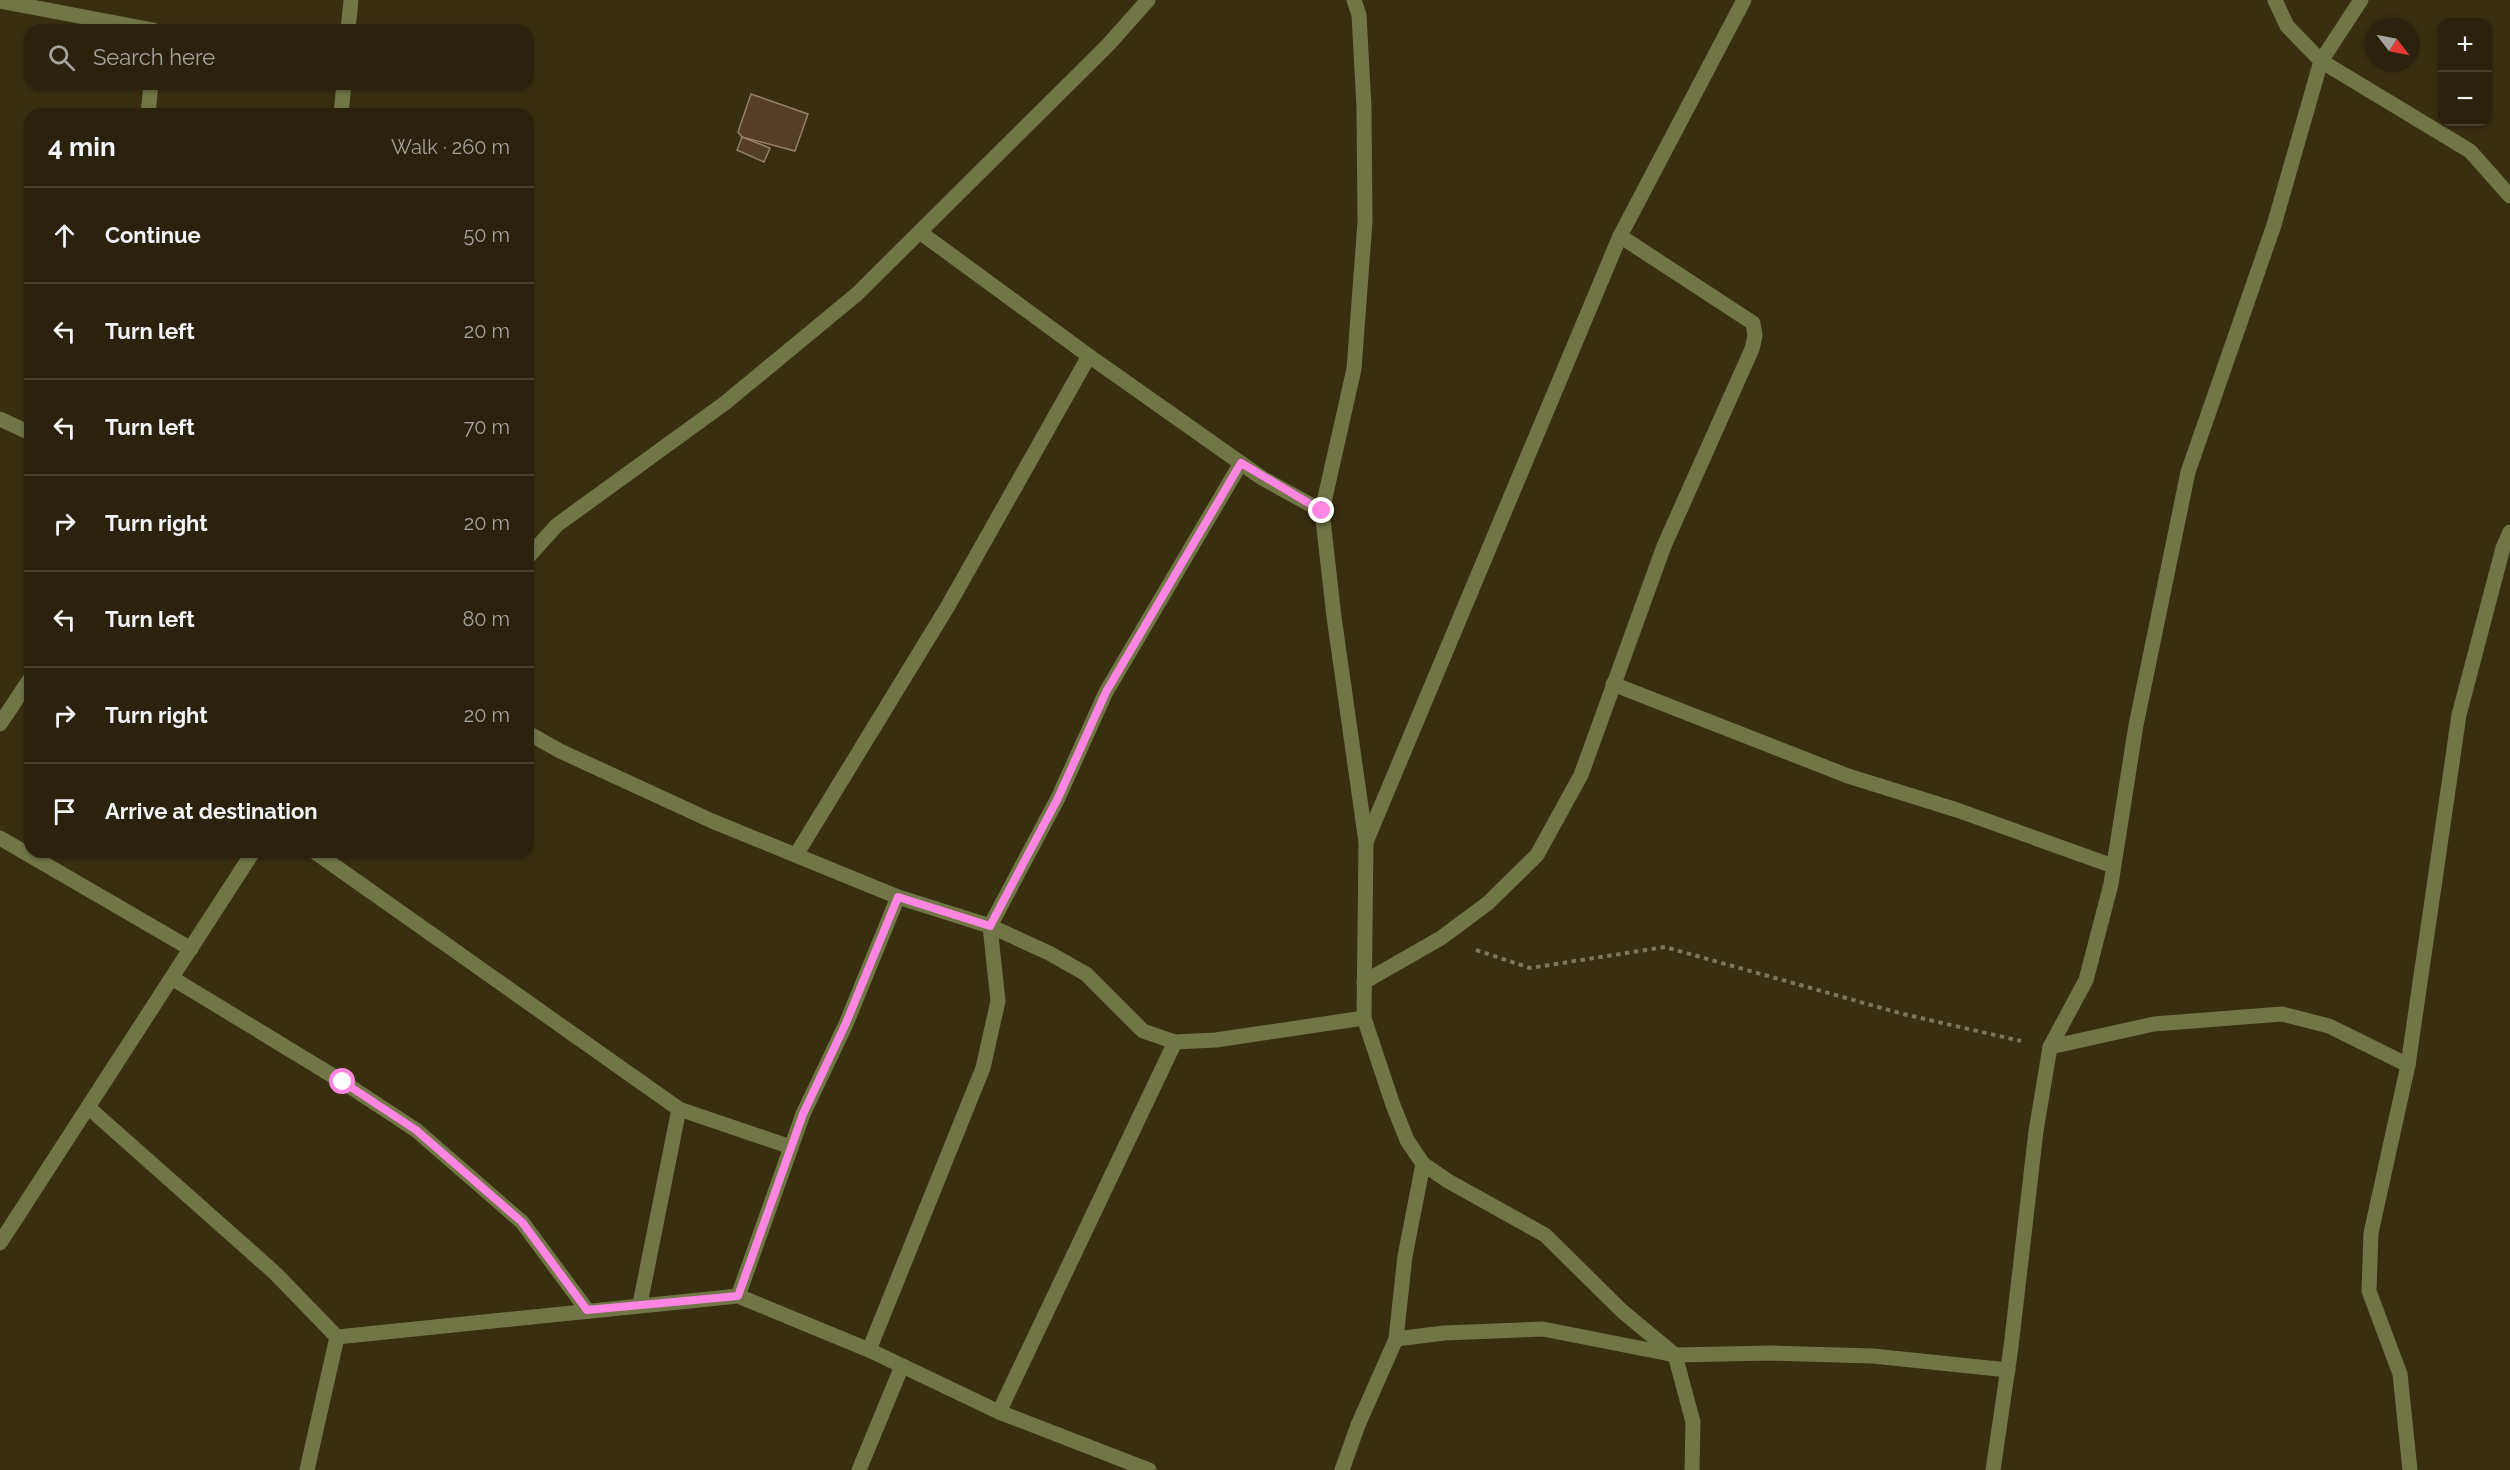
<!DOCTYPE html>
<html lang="en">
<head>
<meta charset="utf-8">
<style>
  body { margin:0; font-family:Raleway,sans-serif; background:#362f1a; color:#f1f3f6 }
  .controls { position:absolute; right:18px; top:18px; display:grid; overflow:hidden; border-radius:12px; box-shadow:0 2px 4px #0004 }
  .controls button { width:54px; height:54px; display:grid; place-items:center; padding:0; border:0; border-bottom:2px solid #463f2d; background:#2a220c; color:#f1f3f6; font:30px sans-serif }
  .compass { position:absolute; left:2366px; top:18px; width:54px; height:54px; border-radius:50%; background:#2a220c; box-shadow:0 2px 4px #0004; rotate:122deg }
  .stop { position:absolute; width:18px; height:18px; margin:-14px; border:4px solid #fd86e2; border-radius:50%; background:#fff }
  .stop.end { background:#fd86e2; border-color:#fff; box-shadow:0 2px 6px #0008 }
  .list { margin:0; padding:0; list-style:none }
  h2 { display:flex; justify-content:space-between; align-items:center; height:78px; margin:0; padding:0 24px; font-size:26px }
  h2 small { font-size:20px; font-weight:400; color:#a5a49d }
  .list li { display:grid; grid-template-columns:39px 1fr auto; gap:18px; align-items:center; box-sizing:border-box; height:96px; padding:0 24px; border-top:2px solid #463f2d }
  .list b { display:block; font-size:22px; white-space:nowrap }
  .list em { font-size:20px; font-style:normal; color:#a5a49d }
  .icon { flex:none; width:33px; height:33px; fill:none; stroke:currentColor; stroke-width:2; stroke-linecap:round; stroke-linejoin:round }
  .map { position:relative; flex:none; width:2510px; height:1470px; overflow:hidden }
  .search { position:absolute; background:#2a220c; box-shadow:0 2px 4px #0004; left:24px; top:24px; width:510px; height:66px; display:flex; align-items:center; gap:15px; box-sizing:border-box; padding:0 21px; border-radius:18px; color:#a5a49d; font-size:22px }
  .panel { position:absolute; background:#2a220c; box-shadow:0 2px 4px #0004; left:24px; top:108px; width:510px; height:750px; border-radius:18px }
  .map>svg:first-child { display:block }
  .building { fill:#543e26; stroke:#977f65; stroke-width:1.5 }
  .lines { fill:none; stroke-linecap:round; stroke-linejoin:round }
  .path { stroke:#7d755c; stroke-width:4; stroke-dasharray:4.5 4.5; stroke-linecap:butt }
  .minor { stroke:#707646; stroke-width:15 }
  .route { stroke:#fd86e2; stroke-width:8 }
</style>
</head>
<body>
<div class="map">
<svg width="2510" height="1470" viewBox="0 0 2510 1470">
  <rect width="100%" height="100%" fill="#382e10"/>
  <!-- building -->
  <g class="building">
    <path d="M 751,94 L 808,114 L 795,151 L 742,137 L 738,132 Z"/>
    <path d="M 742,137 L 770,148 L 764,162 L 737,150 Z"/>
  </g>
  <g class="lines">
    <!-- path -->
    <path class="path" d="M 1476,950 L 1530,968 L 1665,947 L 1903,1014 L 2021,1041"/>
    <!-- minor -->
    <g class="minor">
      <path d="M 1354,0 L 1359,15 L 1364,107 L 1365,222 L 1354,369 L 1322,511 L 1334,617 L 1366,842 L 1364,1018 L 1393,1105 L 1407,1140 L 1423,1164 L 1448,1181 L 1545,1235 L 1622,1311 L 1675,1355 L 1693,1422 L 1692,1470"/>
      <path d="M 2361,0 L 2321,61 L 2470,151 L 2510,196"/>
      <path d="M 0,1 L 153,30"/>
      <path d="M 348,30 L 351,0"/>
      <path d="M 148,114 L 151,84"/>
      <path d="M 341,114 L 344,84"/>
      <path d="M 921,233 L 1089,356 L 1262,478 L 1322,511"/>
      <path d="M 0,419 L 30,433"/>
      <path d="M 528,557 L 557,525 L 725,403 L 857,294 L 1108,45 L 1148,0"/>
      <path d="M 1613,684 L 1848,776 L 1957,810 L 2113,866"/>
      <path d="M 0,724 L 30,679"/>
      <path d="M 528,733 L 560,751 L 712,821 L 898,897 L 990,926 L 1049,953 L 1086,974 L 1143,1031 L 1175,1042 L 1216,1040 L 1364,1018"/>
      <path d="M 0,838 L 191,949"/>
      <path d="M 1366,842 L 1620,236 L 1744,0"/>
      <path d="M 315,852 L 679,1109 L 791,1147"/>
      <path d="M 796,855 L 948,606 L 1089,356"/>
      <path d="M 172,978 L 343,1082 L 416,1130 L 522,1222 L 587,1310"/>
      <path d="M 1364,982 L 1441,938 L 1488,903 L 1537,855 L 1581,775 L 1664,546 L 1752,349 L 1755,336 L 1753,323 L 1620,236"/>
      <path d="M 2050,1047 L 2154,1024 L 2282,1014 L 2329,1026 L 2408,1065"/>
      <path d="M 89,1108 L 275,1273 L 337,1337"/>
      <path d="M 0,1243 L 253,852"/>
      <path d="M 738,1296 L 803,1114 L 846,1024 L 898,897"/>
      <path d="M 640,1304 L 679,1109"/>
      <path d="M 337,1337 L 738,1296 L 869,1350 L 999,1412 L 1149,1470"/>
      <path d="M 1396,1339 L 1444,1333 L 1543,1329 L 1675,1355 L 1772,1353 L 1873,1356 L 2008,1370"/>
      <path d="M 869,1350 L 983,1068 L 998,1001 L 990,926 L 1058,798 L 1106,692 L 1241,463"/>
      <path d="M 999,1412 L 1175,1042"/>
      <path d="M 307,1470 L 337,1337"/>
      <path d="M 859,1470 L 902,1366"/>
      <path d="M 1342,1470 L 1358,1425 L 1396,1339 L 1405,1256 L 1423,1164"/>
      <path d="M 1993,1470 L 2011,1347 L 2036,1131 L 2050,1047 L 2086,980 L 2111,884 L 2136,725 L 2188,472 L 2274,225 L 2321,61 L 2287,26 L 2275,0"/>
      <path d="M 2410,1470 L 2400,1374 L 2369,1291 L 2371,1233 L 2408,1065 L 2459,715 L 2503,548 L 2510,532"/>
    </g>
  </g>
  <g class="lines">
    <!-- route -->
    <path class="route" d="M 343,1082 L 416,1130 L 522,1222 L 587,1310 L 738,1296 L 803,1114 L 846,1023 L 898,897 L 990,926 L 1058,798 L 1106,692 L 1241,463 L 1322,511"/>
  </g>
</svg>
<div class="controls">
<button>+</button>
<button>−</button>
</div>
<svg class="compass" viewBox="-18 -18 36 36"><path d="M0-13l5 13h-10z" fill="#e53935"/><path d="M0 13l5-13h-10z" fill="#a5a49d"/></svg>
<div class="stop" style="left:343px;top:1082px"></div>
<div class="stop end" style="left:1322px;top:511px"></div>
<div class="search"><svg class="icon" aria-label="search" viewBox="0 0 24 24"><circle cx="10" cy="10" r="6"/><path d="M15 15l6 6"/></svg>Search here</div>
<section class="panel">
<h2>4 min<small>Walk · 260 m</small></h2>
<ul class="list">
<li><svg class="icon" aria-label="ahead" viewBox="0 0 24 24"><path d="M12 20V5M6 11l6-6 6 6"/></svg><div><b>Continue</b></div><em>50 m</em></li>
<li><svg class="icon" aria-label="left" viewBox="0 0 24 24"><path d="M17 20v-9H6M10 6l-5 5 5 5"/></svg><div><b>Turn left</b></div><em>20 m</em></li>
<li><svg class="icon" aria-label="left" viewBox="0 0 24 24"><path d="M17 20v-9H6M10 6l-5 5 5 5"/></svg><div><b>Turn left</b></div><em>70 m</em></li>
<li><svg class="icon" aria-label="right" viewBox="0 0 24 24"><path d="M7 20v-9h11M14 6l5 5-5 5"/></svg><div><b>Turn right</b></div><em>20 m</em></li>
<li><svg class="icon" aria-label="left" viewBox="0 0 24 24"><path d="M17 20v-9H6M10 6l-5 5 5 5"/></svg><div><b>Turn left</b></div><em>80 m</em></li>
<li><svg class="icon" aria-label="right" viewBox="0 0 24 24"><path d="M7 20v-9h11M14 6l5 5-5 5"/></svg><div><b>Turn right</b></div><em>20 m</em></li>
<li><svg class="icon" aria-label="arrive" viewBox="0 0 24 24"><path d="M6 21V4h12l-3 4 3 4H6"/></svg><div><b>Arrive at destination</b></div></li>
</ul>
</section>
</div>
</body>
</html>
